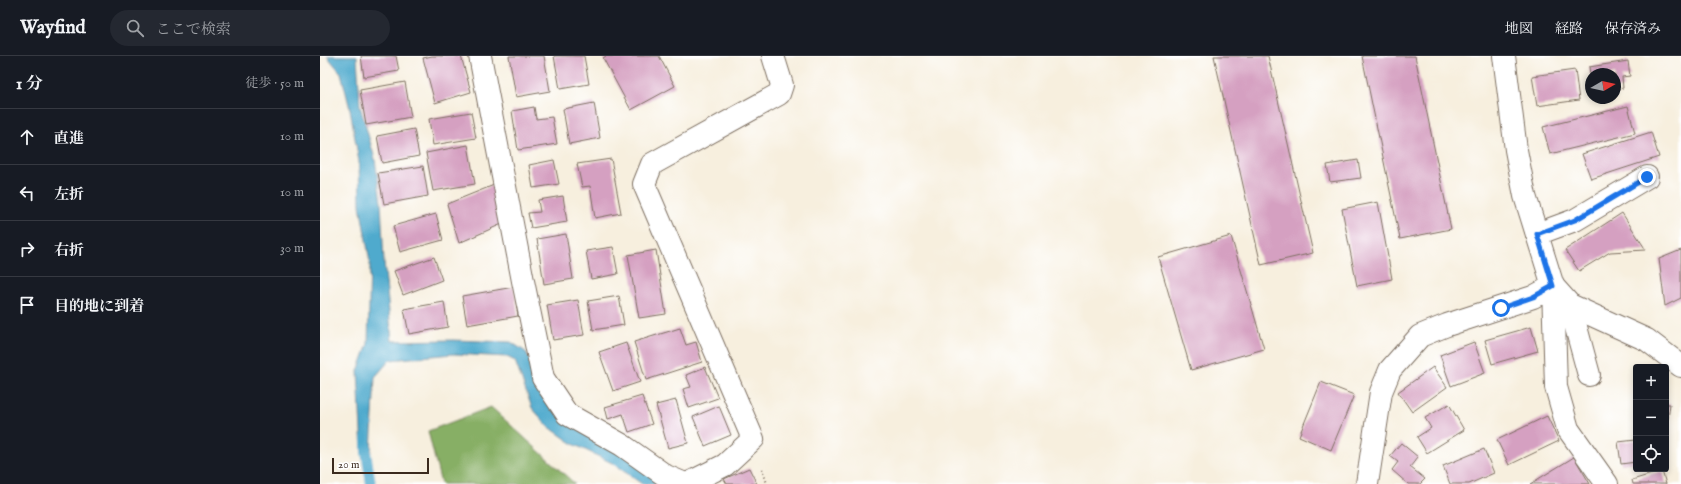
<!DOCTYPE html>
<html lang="ja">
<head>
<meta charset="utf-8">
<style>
  body { margin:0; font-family:"IM FELL English","Noto Serif JP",serif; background:#242831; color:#f1f3f6 }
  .controls { position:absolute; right:12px; bottom:12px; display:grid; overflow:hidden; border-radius:4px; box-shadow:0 2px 6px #0003 }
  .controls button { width:36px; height:36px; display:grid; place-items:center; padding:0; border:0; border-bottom:1px solid #363941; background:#171b24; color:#f1f3f6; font:20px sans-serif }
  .compass { position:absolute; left:1265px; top:12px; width:36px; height:36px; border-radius:50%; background:#171b24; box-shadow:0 2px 6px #0003; rotate:81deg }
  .scale { position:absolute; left:12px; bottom:10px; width:97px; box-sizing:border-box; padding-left:4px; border:2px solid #3b2a1e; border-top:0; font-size:11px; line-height:14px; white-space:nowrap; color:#3b2a1e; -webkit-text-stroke:3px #fff; paint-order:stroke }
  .stop { position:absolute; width:12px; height:12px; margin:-9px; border:3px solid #1a73e8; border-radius:50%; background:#fff }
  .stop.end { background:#1a73e8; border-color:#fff; box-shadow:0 1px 4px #0008 }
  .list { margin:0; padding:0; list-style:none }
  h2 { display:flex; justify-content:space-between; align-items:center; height:52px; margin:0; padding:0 16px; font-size:17px }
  h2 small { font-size:13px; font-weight:400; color:#9ea1a6 }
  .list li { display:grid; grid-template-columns:26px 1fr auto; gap:12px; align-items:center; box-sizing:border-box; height:56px; padding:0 16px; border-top:1px solid #363941 }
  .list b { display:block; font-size:15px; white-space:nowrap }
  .list em { font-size:13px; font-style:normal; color:#9ea1a6 }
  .icon { flex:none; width:22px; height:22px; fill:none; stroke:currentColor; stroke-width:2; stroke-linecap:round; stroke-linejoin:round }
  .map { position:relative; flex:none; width:1361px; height:428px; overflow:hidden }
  header { display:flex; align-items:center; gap:24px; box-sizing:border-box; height:56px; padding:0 20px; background:#171b24; border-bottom:1px solid #363941 }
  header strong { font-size:19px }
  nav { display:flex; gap:22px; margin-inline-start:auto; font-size:14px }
  .search { width:280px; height:36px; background:#242831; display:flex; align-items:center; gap:10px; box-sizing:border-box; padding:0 14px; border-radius:22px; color:#9ea1a6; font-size:15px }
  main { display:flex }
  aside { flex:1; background:#171b24 }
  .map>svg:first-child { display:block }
  .forest { fill:#87af65; stroke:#616c42 }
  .water { fill:#50aacd; stroke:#466a76 }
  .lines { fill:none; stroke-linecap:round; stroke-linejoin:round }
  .stream { stroke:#50aacd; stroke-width:10 }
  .building { fill:#d5a0c1 }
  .minor-casing { stroke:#7d6f61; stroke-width:24 }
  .path { stroke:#7d6f61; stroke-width:2.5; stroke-dasharray:1 3; stroke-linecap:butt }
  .minor { stroke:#fff; stroke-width:22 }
  .route { stroke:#1a73e8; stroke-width:5 }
</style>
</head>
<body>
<header>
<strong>Wayfind</strong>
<div class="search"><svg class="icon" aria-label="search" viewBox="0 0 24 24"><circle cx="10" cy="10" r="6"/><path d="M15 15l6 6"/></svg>ここで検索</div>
<nav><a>地図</a><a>経路</a><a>保存済み</a></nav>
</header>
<main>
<aside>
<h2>1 分<small>徒歩 · 50 m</small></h2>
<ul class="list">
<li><svg class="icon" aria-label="ahead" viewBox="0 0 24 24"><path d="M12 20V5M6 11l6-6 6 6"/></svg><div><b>直進</b></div><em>10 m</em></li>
<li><svg class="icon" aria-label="left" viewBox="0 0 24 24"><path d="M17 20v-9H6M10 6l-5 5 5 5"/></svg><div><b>左折</b></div><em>10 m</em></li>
<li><svg class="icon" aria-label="right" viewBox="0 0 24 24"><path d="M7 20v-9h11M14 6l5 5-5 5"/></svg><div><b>右折</b></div><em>30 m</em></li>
<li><svg class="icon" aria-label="arrive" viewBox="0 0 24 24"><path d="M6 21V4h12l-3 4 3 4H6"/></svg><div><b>目的地に到着</b></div></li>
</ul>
</aside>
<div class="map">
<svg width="1361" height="428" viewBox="0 0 1361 428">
  <rect width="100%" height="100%" fill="#fff"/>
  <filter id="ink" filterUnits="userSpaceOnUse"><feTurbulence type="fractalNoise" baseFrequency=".025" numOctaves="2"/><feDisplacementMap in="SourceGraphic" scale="8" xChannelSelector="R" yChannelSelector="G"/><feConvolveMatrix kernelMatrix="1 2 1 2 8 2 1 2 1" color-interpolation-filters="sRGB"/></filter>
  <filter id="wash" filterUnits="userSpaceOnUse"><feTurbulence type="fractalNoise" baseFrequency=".012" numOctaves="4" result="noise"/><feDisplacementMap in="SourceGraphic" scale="16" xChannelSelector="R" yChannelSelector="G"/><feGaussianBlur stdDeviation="0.9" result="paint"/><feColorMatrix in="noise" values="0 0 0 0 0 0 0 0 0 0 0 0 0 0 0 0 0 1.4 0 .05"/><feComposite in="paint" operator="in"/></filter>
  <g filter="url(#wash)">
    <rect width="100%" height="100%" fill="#f7efde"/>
    <!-- forest -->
    <path class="forest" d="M 171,351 L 255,428 L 121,428 L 108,375 Z"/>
    <!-- water -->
    <path class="water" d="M 7,0 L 37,0 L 40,50 L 55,103 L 61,146 L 64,206 L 72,285 L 133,284 L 191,286 L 206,296 L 226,345 L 347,428 L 322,428 L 292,407 L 253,388 L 229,371 L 212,352 L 195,305 L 187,301 L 133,298 L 70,304 L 55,321 L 51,396 L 42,397 L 38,315 L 48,288 L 50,207 L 40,149 L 39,106 L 30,53 L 21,17 Z"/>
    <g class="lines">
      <!-- stream -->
      <path class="stream" d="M 46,382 L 46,396 L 51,428"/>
    </g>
    <g id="blocks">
      <!-- building -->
      <g class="building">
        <path d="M 41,0 L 76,0 L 79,15 L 44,21 Z"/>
        <path d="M 112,0 L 141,0 L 151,36 L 115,47 L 103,2 Z"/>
        <path d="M 189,0 L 224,0 L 230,35 L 196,41 Z"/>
        <path d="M 234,0 L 264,0 L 269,28 L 240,33 Z"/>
        <path d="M 286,0 L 339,0 L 355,30 L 311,54 L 283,2 Z"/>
        <path d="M 894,0 L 948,0 L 993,197 L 941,209 Z"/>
        <path d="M 1042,0 L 1095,0 L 1131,173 L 1080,183 Z"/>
        <path d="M 1308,5 L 1310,20 L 1302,21 L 1303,32 L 1295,33 L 1295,18 L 1270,18 L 1269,11 Z"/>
        <path d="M 1255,14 L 1259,44 L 1217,50 L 1212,20 Z"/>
        <path d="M 85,26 L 91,61 L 46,69 L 40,34 Z"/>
        <path d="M 274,47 L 280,82 L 249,88 L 243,53 Z"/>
        <path d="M 1308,50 L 1315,77 L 1230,98 L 1223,71 Z"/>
        <path d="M 214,51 L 216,63 L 232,61 L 237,88 L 198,94 L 192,55 Z"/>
        <path d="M 151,56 L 156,82 L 113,89 L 109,63 Z"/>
        <path d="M 94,73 L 99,100 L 62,107 L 57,80 Z"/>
        <path d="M 1331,76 L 1339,101 L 1271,123 L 1262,98 Z"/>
        <path d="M 148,89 L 155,128 L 113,135 L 106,97 Z"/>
        <path d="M 291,103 L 301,157 L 275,162 L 270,130 L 262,131 L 257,108 Z"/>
        <path d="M 234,104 L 239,128 L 213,132 L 209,109 Z"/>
        <path d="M 1038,104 L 1041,122 L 1010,126 L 1007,109 Z"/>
        <path d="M 103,110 L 108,140 L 64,148 L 58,117 Z"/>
        <path d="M 174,129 L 184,167 L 139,187 L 127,148 Z"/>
        <path d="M 243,140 L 247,166 L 211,172 L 208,157 L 220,156 L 218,144 Z"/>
        <path d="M 1058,146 L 1072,223 L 1037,230 L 1022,153 Z"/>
        <path d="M 1302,157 L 1326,194 L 1290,196 L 1259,215 L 1245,194 Z"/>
        <path d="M 116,158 L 123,184 L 80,196 L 73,170 Z"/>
        <path d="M 246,178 L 253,223 L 224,228 L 217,183 Z"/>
        <path d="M 911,180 L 944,293 L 871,314 L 838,201 Z"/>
        <path d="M 293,191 L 298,218 L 271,223 L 266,195 Z"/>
        <path d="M 336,194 L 346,258 L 319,262 L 308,199 Z"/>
        <path d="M 1361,194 L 1361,242 L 1345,250 L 1339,203 Z"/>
        <path d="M 114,201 L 122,224 L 83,239 L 74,215 Z"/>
        <path d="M 194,231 L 198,260 L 147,269 L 142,240 Z"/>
        <path d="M 299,240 L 304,269 L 273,274 L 268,245 Z"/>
        <path d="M 258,244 L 264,279 L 233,284 L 227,249 Z"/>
        <path d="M 124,246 L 128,271 L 89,278 L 84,253 Z"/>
        <path d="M 1211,271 L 1218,295 L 1172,308 L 1165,284 Z"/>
        <path d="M 360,272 L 366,289 L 376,286 L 382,306 L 326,324 L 314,286 Z"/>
        <path d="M 1154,286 L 1165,317 L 1131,330 L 1120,299 Z"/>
        <path d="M 306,287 L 320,326 L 293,335 L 279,296 Z"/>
        <path d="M 385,311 L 398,342 L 369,352 L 363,333 L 371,331 L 366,319 Z"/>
        <path d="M 1113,311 L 1127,331 L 1092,356 L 1078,336 Z"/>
        <path d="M 1001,326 L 1034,339 L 1011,394 L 979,380 Z"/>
        <path d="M 322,340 L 332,368 L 309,376 L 303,358 L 288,363 L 285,351 Z"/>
        <path d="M 356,344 L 368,387 L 348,392 L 336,349 Z"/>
        <path d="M 1129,348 L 1144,374 L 1107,397 L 1097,381 L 1111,372 L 1105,362 Z"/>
        <path d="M 1346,348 L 1350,348 L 1348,363 L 1346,363 Z"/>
        <path d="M 399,350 L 411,379 L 385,390 L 373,361 Z"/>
        <path d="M 1227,360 L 1239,385 L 1189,409 L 1177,384 Z"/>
        <path d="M 1316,384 L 1316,406 L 1301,408 L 1298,386 Z"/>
        <path d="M 1081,387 L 1098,401 L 1090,411 L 1105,423 L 1100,428 L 1088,428 L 1072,414 L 1078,406 L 1070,400 Z"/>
        <path d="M 1164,393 L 1174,417 L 1149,428 L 1130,428 L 1123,410 Z"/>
        <path d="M 1254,401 L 1270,428 L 1210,428 Z"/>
        <path d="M 429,412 L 437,428 L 407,428 L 404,423 Z"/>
        <path d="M 1342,415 L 1346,428 L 1313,428 L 1312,424 Z"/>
      </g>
    </g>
  </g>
  <g filter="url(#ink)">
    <use href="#blocks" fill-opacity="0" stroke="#7d6f61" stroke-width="1"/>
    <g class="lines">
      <defs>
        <g id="minor">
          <path d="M 160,0 L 203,225 L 223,322 L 247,358 L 302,389 L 346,420 L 365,428"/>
          <path d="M 1184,0 L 1196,94 L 1205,140 L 1233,230 L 1236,331 L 1248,373 L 1287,428"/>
          <path d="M 1217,178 L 1255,164 L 1327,121"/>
          <path d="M 1233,230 L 1250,249 L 1327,284 L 1361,310"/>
          <path d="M 1250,249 L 1269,319"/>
          <path d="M 367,428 L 405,409 L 433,383 L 324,128 L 332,108 L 459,38 L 462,29 L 453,0"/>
          <path d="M 1047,428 L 1061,336 L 1070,314 L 1100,280 L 1127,269 L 1213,241 L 1233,230"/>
        </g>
      </defs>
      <!-- minor casing -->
      <use href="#minor" class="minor-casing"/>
      <!-- path -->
      <path class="path" d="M 442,413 L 447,428"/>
      <!-- minor -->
      <use href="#minor" class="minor"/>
    </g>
  </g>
  <g class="lines" filter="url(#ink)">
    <!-- route -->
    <path class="route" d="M 1181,252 L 1213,241 L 1233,230 L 1217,178 L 1255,164 L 1327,121"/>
  </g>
</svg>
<div class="controls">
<button>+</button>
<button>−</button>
<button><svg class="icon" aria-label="locate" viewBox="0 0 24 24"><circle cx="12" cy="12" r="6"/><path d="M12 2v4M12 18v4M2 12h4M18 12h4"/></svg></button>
</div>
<svg class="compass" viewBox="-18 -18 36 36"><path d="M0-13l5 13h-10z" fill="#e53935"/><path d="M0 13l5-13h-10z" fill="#9ea1a6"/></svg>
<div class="scale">20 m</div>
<div class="stop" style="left:1181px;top:252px"></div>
<div class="stop end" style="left:1327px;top:121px"></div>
</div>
</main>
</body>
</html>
